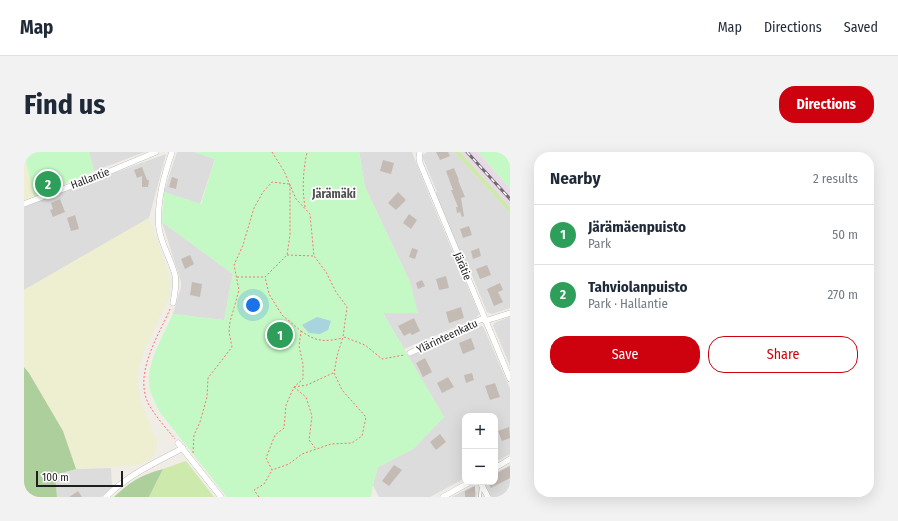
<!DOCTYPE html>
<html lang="en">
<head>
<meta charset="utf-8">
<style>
  body { margin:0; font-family:"Fira Sans Condensed",sans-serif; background:#f2f2f3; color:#1f2937 }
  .controls { position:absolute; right:12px; bottom:12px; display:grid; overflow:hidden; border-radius:8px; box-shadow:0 4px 16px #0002 }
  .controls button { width:36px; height:36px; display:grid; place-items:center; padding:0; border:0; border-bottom:1px solid #e0e1e3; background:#fff; color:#1f2937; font:20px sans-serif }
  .scale { position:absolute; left:12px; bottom:10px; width:87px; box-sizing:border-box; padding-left:4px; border:2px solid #1f1f1f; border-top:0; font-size:11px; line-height:14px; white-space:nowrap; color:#1f1f1f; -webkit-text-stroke:3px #fff; paint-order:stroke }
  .you { position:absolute; left:229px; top:153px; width:14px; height:14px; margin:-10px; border:3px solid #fff; border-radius:50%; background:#1a73e8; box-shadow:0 0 0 6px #1a73e833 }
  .badge { display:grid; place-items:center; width:26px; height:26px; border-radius:50%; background:#cd020e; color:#fff; font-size:13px; font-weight:700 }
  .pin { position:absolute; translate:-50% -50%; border:2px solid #fff; box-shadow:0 1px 4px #0006 }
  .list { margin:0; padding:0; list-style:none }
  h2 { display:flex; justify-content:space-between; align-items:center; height:52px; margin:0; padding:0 16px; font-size:17px }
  h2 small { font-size:13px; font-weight:400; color:#747a83 }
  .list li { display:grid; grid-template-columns:26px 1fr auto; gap:12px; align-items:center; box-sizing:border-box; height:60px; padding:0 16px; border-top:1px solid #e0e1e3 }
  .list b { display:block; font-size:15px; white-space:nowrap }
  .list p { margin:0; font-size:13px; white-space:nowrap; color:#747a83 }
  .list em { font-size:13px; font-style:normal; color:#747a83 }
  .actions { display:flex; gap:8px; padding:12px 16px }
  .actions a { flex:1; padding:9px 0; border:1px solid #cd020e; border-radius:16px; text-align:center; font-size:14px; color:#cd020e }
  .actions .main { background:#cd020e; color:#fff }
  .map { position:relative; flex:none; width:486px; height:345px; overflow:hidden; border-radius:16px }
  header { display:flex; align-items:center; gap:24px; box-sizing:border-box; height:56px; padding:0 20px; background:#fff; border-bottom:1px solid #e0e1e3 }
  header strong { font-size:19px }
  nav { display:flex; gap:22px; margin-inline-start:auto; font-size:14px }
  .intro { display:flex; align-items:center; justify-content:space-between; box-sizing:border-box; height:96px; padding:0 24px }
  h1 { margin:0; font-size:28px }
  .button { padding:10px 18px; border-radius:16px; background:#cd020e; color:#fff; font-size:14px; font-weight:700 }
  main { display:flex; gap:24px; padding:0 24px }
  aside { flex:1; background:#fff; border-radius:16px; box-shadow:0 4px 16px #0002 }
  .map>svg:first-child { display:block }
  .residential { fill:#dddcdc }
  .industrial { fill:#e9d8e7 }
  .farmland { fill:#eeeed1 }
  .grass { fill:#cee9ac }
  .forest { fill:#adcf9b }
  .park { fill:#c4f9c5 }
  .water { fill:#a7d4dd }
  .building { fill:#c5bbb5 }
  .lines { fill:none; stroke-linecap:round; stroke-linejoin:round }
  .lane-casing { stroke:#a6a6a6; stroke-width:3.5 }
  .street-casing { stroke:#a6a6a6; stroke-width:6 }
  .path { stroke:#f9746e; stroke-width:1; stroke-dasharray:2 2; stroke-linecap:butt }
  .lane { stroke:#fff; stroke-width:2.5 }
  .street { stroke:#fff; stroke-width:5.5 }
  .rail-casing { stroke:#6d6d6d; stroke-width:3 }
  .rail { stroke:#fff; stroke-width:1.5; stroke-dasharray:4.5; stroke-linecap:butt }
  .labels { text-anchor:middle; stroke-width:3.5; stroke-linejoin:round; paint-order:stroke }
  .street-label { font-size:11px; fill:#1f1f1f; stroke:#fff }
  .neighbourhood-label { font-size:12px; font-weight:bold; fill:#525252; stroke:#fff }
</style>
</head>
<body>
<header>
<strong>Map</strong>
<nav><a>Map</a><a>Directions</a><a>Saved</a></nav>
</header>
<div class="intro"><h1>Find us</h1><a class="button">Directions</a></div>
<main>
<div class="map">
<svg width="486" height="345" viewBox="0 0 486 345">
  <rect width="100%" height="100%" fill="#f0ece6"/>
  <!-- residential -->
  <g class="residential">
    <path d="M 65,0 L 121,0 L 70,19 Z"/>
    <path d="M 153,0 L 170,0 L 191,7 L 176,52 L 140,40 Z"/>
    <path d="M 335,0 L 388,0 L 407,48 L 455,162 L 452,166 L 380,197 L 359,161 L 393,161 L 386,130 L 341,35 Z"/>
    <path d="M 403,0 L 430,0 L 486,61 L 486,156 L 468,162 L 463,160 L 445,116 L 443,116 L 411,41 L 413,40 L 398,4 Z"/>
    <path d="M 142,2 L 125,66 L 0,138 L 0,54 Z"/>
    <path d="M 138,70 L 209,122 L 200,168 L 149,162 L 157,135 L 157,130 Z"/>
    <path d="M 486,165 L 486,214 L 469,173 L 472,170 Z"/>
    <path d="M 452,174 L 459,174 L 486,237 L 486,302 L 471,310 L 471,264 L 441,264 L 441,326 L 406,345 L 355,345 L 349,333 L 354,315 L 389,297 L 420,265 L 384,204 Z"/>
    <path d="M 486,313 L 486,345 L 468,345 L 460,331 L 461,330 L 471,330 L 471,321 Z"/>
    <path d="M 87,316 L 88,335 L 77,345 L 33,345 L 31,323 L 52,317 Z"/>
    <path d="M 449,334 L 453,341 L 452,345 L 428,345 Z"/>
  </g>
  <!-- industrial -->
  <path class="industrial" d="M 436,0 L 454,0 L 486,37 L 486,55 Z"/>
  <!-- farmland -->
  <g class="farmland">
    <path d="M 0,2 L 10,45 L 0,49 Z"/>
    <path d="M 125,66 L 143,117 L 146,129 L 146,143 L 120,199 L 114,218 L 114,233 L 117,251 L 133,289 L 132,299 L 126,308 L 114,313 L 52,317 L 39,279 L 5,221 L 0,214 L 0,138 Z"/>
  </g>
  <!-- grass -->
  <g class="grass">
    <path d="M 430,0 L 436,0 L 486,55 L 486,61 Z"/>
    <path d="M 162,309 L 190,345 L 125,345 L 139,317 Z"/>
  </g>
  <!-- forest -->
  <g class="forest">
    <path d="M 0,215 L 5,221 L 39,279 L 52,317 L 31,323 L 33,345 L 0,345 Z"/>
    <path d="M 139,317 L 125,345 L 90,345 C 107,329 117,323 139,317 Z"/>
  </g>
  <!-- park -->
  <g class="park">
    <path d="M 0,0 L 65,0 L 70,19 L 10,45 Z"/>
    <path d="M 170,0 L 335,0 L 341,35 L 386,130 L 394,161 L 359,161 L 420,265 L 389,297 L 354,315 L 349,333 L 347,345 L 203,345 L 135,259 C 131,250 125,239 125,229 C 125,206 140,183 149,162 L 200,168 L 209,122 L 138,70 L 140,40 L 177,52 L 191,7 Z"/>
    <path d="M 454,0 L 486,0 L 486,37 Z"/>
  </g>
  <!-- water -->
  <path class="water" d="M 293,165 L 307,169 L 304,178 L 296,182 L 285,181 L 278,173 Z"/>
  <!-- building -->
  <g class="building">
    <path d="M 412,0 L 424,0 L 426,4 L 416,8 Z"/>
    <path d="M 359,8 L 370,11 L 367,22 L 356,19 Z"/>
    <path d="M 118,15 L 123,28 L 125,28 L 124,35 L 118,35 L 118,24 L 113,26 L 110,18 Z"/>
    <path d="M 430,16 L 435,28 L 434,28 L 441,45 L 437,46 L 440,64 L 438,65 L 436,60 L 433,61 L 432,55 L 434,55 L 427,38 L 429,38 L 422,19 Z"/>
    <path d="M 148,25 L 154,27 L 152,37 L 145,35 Z"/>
    <path d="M 374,40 L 382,48 L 372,58 L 364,51 Z"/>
    <path d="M 36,47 L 41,60 L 29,65 L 26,58 L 29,57 L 27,51 Z"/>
    <path d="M 385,62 L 393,68 L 387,77 L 379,71 Z"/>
    <path d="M 51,63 L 55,77 L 47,79 L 43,66 Z"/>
    <path d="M 445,74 L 448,83 L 439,86 L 436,77 Z"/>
    <path d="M 388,96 L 394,98 L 391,107 L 385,105 Z"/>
    <path d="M 455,96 L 457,104 L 449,107 L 447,99 Z"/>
    <path d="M 166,103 L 170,112 L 161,117 L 157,107 Z"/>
    <path d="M 463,113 L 467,123 L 456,127 L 452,117 Z"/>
    <path d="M 422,124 L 425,136 L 415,138 L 412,127 Z"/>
    <path d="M 398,128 L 401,134 L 394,137 L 392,131 Z"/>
    <path d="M 168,130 L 178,132 L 176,145 L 166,143 Z"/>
    <path d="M 476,131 L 479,138 L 474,140 L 479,150 L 470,154 L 463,137 Z"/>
    <path d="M 437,155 L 440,166 L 425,171 L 422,160 Z"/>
    <path d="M 390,166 L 396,179 L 388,183 L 386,181 L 380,184 L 374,174 Z"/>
    <path d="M 447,186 L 451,197 L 439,202 L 435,191 Z"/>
    <path d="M 401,206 L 408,220 L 399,225 L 392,211 Z"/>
    <path d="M 448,221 L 450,228 L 442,231 L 440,223 Z"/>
    <path d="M 424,225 L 430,235 L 418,241 L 413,231 Z"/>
    <path d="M 471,231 L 476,245 L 466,248 L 461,234 Z"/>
    <path d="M 485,275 L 486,286 L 478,289 L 474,279 Z"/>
    <path d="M 416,282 L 422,290 L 412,298 L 406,290 Z"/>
    <path d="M 370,313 L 378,318 L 365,334 L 358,329 Z"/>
    <path d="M 486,314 L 486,326 L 467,336 L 464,330 L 471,330 L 471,322 Z"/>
    <path d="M 451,334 L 451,345 L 441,345 L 441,339 Z"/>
    <path d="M 54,339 L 58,345 L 45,345 Z"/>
  </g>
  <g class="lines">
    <defs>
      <path id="lane" d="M 456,345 L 457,334"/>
      <g id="street">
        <path d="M 148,0 C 140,23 132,51 135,76 C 137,92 147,107 151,123 C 153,132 151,141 149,151"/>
        <path d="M 396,0 L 395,6 L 396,11 L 486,227"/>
        <path d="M 0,52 L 89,18 L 132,0"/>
        <path d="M 461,169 L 486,161"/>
        <path d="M 386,201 L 460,166"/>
        <path d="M 154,291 L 197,345"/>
        <path d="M 471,316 L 486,307"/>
        <path d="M 456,330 L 464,345"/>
        <path d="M 82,345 C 105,322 131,311 159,296"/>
        <path d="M 419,345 L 446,330"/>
      </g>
    </defs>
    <!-- lane casing -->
    <use href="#lane" class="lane-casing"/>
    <!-- street casing -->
    <use href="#street" class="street-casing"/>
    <!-- path -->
    <g class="path">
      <path d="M 248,0 L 260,19 L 272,47 L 286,62 L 290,104 L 302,120 L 312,140 L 323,155 L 319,185 L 313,204 L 310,221 L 318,238 L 342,265 L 338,284 L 328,291 L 307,292 L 278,302 L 265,312 L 248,318"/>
      <path d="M 281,55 C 278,36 279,19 283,0"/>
      <path d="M 263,103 L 290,104"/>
      <path d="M 213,125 L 241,125"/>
      <path d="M 146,157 C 134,185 109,222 125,253 C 132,265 142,276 151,287"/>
      <path d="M 277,179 C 293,190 300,190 319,186"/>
      <path d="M 320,185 L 341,193 L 358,207 L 380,203"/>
      <path d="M 270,235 L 282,245 L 288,264 L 285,288 L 292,297"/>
      <path d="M 270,235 L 283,233 L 309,221"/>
      <path d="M 169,301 L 170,283 L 176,270 L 183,245 L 184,226 L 208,195 L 205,180 L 206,170 L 215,138 L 210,113 L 219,93 L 230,56 L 239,40 L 248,30 L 265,32"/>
      <path d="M 235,345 L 230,338 L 240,332 L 248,318 L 242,306 L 251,283 L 260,276 L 262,253 L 270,235 L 279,227 L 279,212 L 275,194 L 277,179 L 258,163 L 245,142 L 241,125 L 263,103 L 266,83 L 266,32"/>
    </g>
    <!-- lane -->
    <use href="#lane" class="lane"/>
    <!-- street -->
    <use href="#street" class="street"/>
    <defs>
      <path id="rail" d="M 443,0 L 486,47"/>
    </defs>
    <!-- rail casing -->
    <use href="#rail" class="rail-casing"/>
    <!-- rail -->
    <use href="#rail" class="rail"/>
  </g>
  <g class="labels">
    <!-- street labels -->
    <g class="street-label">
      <text transform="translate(66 26) rotate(-21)" y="4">Hallantie</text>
      <text transform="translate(439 114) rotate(67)" y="4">Järätie</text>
      <text transform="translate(423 184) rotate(-25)" y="4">Ylärinteenkatu</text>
    </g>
    <!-- neighbourhood labels -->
    <g class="neighbourhood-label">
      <text x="310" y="46">Järämäki</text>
    </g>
  </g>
</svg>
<div class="controls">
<button>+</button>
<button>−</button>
</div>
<div class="scale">100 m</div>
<div class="you"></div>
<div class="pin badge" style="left:256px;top:183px;background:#2e9e5b">1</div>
<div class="pin badge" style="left:24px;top:32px;background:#2e9e5b">2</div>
</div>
<aside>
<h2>Nearby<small>2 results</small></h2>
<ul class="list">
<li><span class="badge" style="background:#2e9e5b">1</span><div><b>Järämäenpuisto</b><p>Park</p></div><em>50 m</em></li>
<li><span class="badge" style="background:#2e9e5b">2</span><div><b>Tahviolanpuisto</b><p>Park · Hallantie</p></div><em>270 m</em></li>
</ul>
<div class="actions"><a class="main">Save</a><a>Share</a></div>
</aside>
</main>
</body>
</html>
